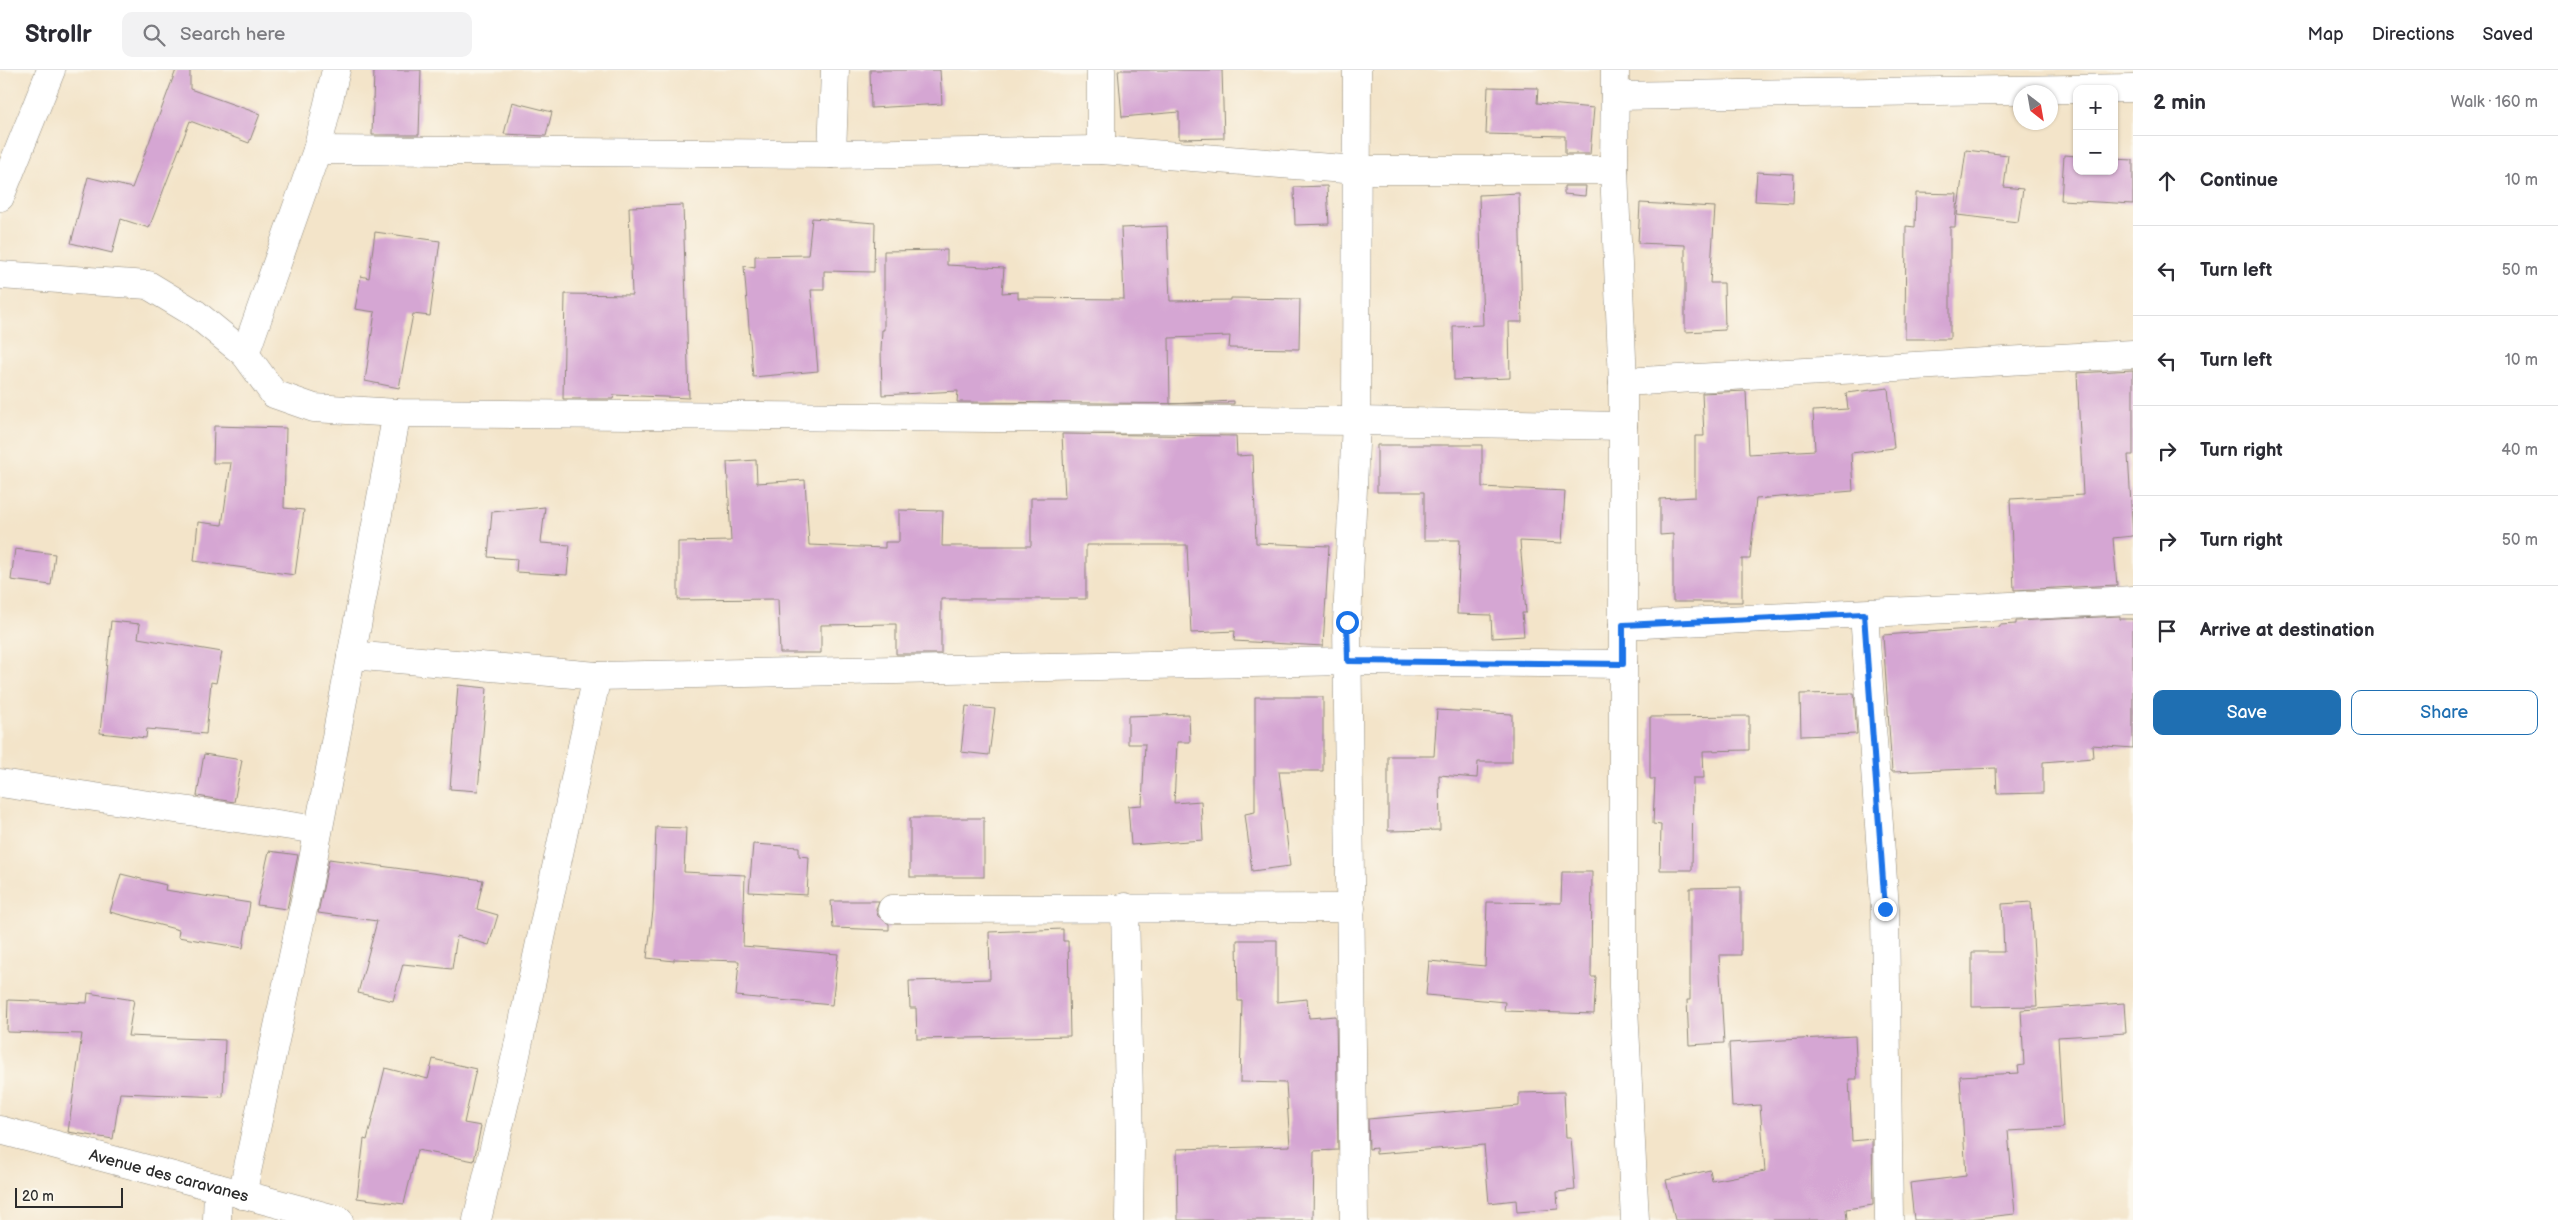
<!DOCTYPE html>
<html lang="en">
<head>
<meta charset="utf-8">
<style>
  body { margin:0; font-family:"Balsamiq Sans",sans-serif; background:#f2f2f3; color:#2b2b33 }
  .controls { position:absolute; right:15px; top:15px; display:grid; overflow:hidden; border-radius:10px; box-shadow:0 1px 4px #0004 }
  .controls button { width:45px; height:45px; display:grid; place-items:center; padding:0; border:0; border-bottom:1px solid #e1e1e2; background:#fff; color:#2b2b33; font:25px sans-serif }
  .compass { position:absolute; left:2013px; top:15px; width:45px; height:45px; border-radius:50%; background:#fff; box-shadow:0 1px 4px #0004; rotate:149deg }
  .scale { position:absolute; left:15px; bottom:12px; width:108px; box-sizing:border-box; padding-left:5px; border:2px solid #2b2b2b; border-top:0; font-size:14px; line-height:18px; white-space:nowrap; color:#2b2b2b; -webkit-text-stroke:4px #fbf7ec; paint-order:stroke }
  .stop { position:absolute; width:15px; height:15px; margin:-11px; border:4px solid #1a73e8; border-radius:50%; background:#fff }
  .stop.end { background:#1a73e8; border-color:#fff; box-shadow:0 1px 5px #0008 }
  .list { margin:0; padding:0; list-style:none }
  h2 { display:flex; justify-content:space-between; align-items:center; height:65px; margin:0; padding:0 20px; font-size:21px }
  h2 small { font-size:16px; font-weight:400; color:#7c7c81 }
  .list li { display:grid; grid-template-columns:32px 1fr auto; gap:15px; align-items:center; box-sizing:border-box; height:90px; padding:0 20px; border-top:1px solid #e1e1e2 }
  .list b { display:block; font-size:19px; white-space:nowrap }
  .list em { font-size:16px; font-style:normal; color:#7c7c81 }
  .actions { display:flex; gap:10px; padding:15px 20px }
  .actions a { flex:1; padding:11px 0; border:1px solid #1f6fb2; border-radius:10px; text-align:center; font-size:18px; color:#1f6fb2 }
  .actions .main { background:#1f6fb2; color:#fff }
  .icon { flex:none; width:28px; height:28px; fill:none; stroke:currentColor; stroke-width:2; stroke-linecap:round; stroke-linejoin:round }
  .map { position:relative; flex:none; width:2133px; height:1150px; overflow:hidden }
  header { display:flex; align-items:center; gap:30px; box-sizing:border-box; height:70px; padding:0 25px; background:#fff; border-bottom:1px solid #e1e1e2 }
  header strong { font-size:24px }
  nav { display:flex; gap:28px; margin-inline-start:auto; font-size:18px }
  .search { width:350px; height:45px; background:#f2f2f3; display:flex; align-items:center; gap:12px; box-sizing:border-box; padding:0 18px; border-radius:10px; color:#7c7c81; font-size:19px }
  main { display:flex }
  aside { flex:1; background:#fff }
  .map>svg:first-child { display:block }
  .building { fill:#d5a6d3 }
  .lines { fill:none; stroke-linecap:round; stroke-linejoin:round }
  .minor-casing { stroke:#8f887a; stroke-width:29 }
  .minor { stroke:#fff; stroke-width:28 }
  .route { stroke:#1a73e8; stroke-width:6 }
  .labels { text-anchor:middle; stroke-width:4; stroke-linejoin:round; paint-order:stroke }
  .street-label { font-size:16px; fill:#2b2b2b; stroke:#fbf7ec }
</style>
</head>
<body>
<header>
<strong>Strollr</strong>
<div class="search"><svg class="icon" aria-label="search" viewBox="0 0 24 24"><circle cx="10" cy="10" r="6"/><path d="M15 15l6 6"/></svg>Search here</div>
<nav><a>Map</a><a>Directions</a><a>Saved</a></nav>
</header>
<main>
<div class="map">
<svg width="2133" height="1150" viewBox="0 0 2133 1150">
  <rect width="100%" height="100%" fill="#fbf7ec"/>
  <filter id="ink" filterUnits="userSpaceOnUse"><feTurbulence type="fractalNoise" baseFrequency=".02" numOctaves="2"/><feDisplacementMap in="SourceGraphic" scale="10" xChannelSelector="R" yChannelSelector="G"/><feConvolveMatrix kernelMatrix="1 2 1 2 8 2 1 2 1" color-interpolation-filters="sRGB"/></filter>
  <filter id="wash" filterUnits="userSpaceOnUse"><feTurbulence type="fractalNoise" baseFrequency=".0096" numOctaves="4" result="noise"/><feDisplacementMap in="SourceGraphic" scale="20" xChannelSelector="R" yChannelSelector="G"/><feGaussianBlur stdDeviation="1.12" result="paint"/><feColorMatrix in="noise" values="0 0 0 0 0 0 0 0 0 0 0 0 0 0 0 0 0 1.4 0 .05"/><feComposite in="paint" operator="in"/></filter>
  <g filter="url(#wash)">
    <rect width="100%" height="100%" fill="#f3e4c9"/>
    <g id="blocks">
      <!-- building -->
      <g class="building">
        <path d="M 176,0 L 190,0 L 190,19 L 260,44 L 249,73 L 190,51 L 149,158 L 121,149 L 112,183 L 71,173 L 88,107 L 132,118 Z"/>
        <path d="M 374,0 L 421,0 L 419,65 L 372,65 Z"/>
        <path d="M 870,0 L 940,0 L 942,34 L 871,38 Z"/>
        <path d="M 1118,0 L 1222,0 L 1224,68 L 1179,69 L 1179,42 L 1122,47 Z"/>
        <path d="M 1488,17 L 1538,18 L 1537,33 L 1594,38 L 1590,84 L 1565,84 L 1565,66 L 1486,64 Z"/>
        <path d="M 512,32 L 552,42 L 546,66 L 504,64 Z"/>
        <path d="M 1966,80 L 2008,85 L 2004,117 L 2023,119 L 2018,152 L 1957,145 Z"/>
        <path d="M 2064,85 L 2077,86 L 2077,101 L 2114,101 L 2114,89 L 2133,90 L 2133,134 L 2061,130 Z"/>
        <path d="M 1757,102 L 1794,104 L 1793,133 L 1755,131 Z"/>
        <path d="M 1327,116 L 1329,154 L 1295,155 L 1294,117 Z"/>
        <path d="M 1564,116 L 1586,116 L 1585,126 L 1564,124 Z"/>
        <path d="M 1519,123 L 1522,252 L 1509,252 L 1510,308 L 1454,310 L 1453,256 L 1483,255 L 1479,125 Z"/>
        <path d="M 1916,123 L 1957,124 L 1955,157 L 1950,157 L 1950,269 L 1905,269 L 1906,156 L 1915,157 Z"/>
        <path d="M 1640,133 L 1715,137 L 1710,213 L 1724,213 L 1725,260 L 1685,262 L 1685,175 L 1638,173 Z"/>
        <path d="M 683,135 L 689,328 L 614,325 L 613,329 L 563,329 L 565,224 L 632,225 L 629,137 Z"/>
        <path d="M 812,148 L 875,153 L 874,202 L 824,201 L 824,220 L 811,220 L 818,301 L 753,307 L 744,196 L 755,198 L 755,186 L 808,185 Z"/>
        <path d="M 1167,156 L 1170,231 L 1231,230 L 1231,228 L 1300,229 L 1299,279 L 1229,278 L 1230,266 L 1169,268 L 1170,334 L 1234,331 L 1234,334 L 957,332 L 958,321 L 882,325 L 881,280 L 882,260 L 884,260 L 884,181 L 947,180 L 947,195 L 1004,198 L 1002,223 L 1018,222 L 1018,228 L 1124,229 L 1121,158 Z"/>
        <path d="M 375,162 L 440,171 L 430,246 L 413,244 L 399,318 L 365,311 L 375,242 L 355,239 L 361,206 L 369,208 Z"/>
        <path d="M 2133,300 L 2133,385 L 2128,385 L 2133,466 L 2113,468 L 2117,515 L 2014,520 L 2010,429 L 2083,425 L 2077,303 Z"/>
        <path d="M 1888,318 L 1894,378 L 1851,383 L 1853,421 L 1756,429 L 1750,489 L 1742,489 L 1742,532 L 1673,532 L 1673,464 L 1660,465 L 1660,429 L 1695,427 L 1695,366 L 1704,366 L 1702,323 L 1746,321 L 1749,384 L 1815,380 L 1813,341 L 1848,339 L 1846,323 Z"/>
        <path d="M 214,356 L 286,358 L 284,438 L 304,440 L 295,505 L 194,491 L 198,452 L 222,455 L 231,393 L 213,393 Z"/>
        <path d="M 1062,364 L 1236,366 L 1237,386 L 1253,385 L 1256,473 L 1329,476 L 1323,576 L 1234,571 L 1235,561 L 1191,563 L 1187,475 L 1086,475 L 1086,529 L 941,529 L 941,584 L 896,584 L 896,554 L 821,555 L 821,583 L 780,583 L 778,529 L 678,530 L 678,472 L 731,471 L 727,392 L 756,390 L 757,413 L 805,410 L 809,475 L 885,478 L 885,472 L 899,472 L 899,440 L 943,441 L 942,476 L 1031,476 L 1031,428 L 1065,428 Z"/>
        <path d="M 1377,375 L 1482,375 L 1482,417 L 1565,421 L 1562,473 L 1520,471 L 1526,543 L 1522,543 L 1524,566 L 1492,568 L 1491,545 L 1457,544 L 1460,470 L 1424,470 L 1424,422 L 1377,422 Z"/>
        <path d="M 545,437 L 541,473 L 570,475 L 567,505 L 516,502 L 517,489 L 488,487 L 492,442 Z"/>
        <path d="M 15,479 L 55,484 L 51,515 L 11,510 Z"/>
        <path d="M 2120,546 L 2120,549 L 2133,549 L 2133,678 L 2092,675 L 2093,688 L 2043,692 L 2043,723 L 1997,724 L 1996,698 L 1892,702 L 1883,565 L 2000,557 L 2000,555 L 2016,554 L 2016,551 Z"/>
        <path d="M 111,551 L 140,554 L 138,568 L 222,582 L 216,613 L 211,612 L 206,664 L 147,659 L 146,668 L 100,663 Z"/>
        <path d="M 458,615 L 487,618 L 478,721 L 450,719 Z"/>
        <path d="M 1854,623 L 1857,664 L 1801,666 L 1800,624 Z"/>
        <path d="M 1255,627 L 1323,627 L 1323,701 L 1279,701 L 1290,796 L 1252,801 L 1245,744 L 1255,742 Z"/>
        <path d="M 966,636 L 995,639 L 989,685 L 961,682 Z"/>
        <path d="M 1437,640 L 1512,644 L 1512,692 L 1478,692 L 1477,708 L 1439,705 L 1440,760 L 1388,761 L 1388,686 L 1434,686 Z"/>
        <path d="M 1189,644 L 1190,672 L 1177,672 L 1174,733 L 1201,731 L 1203,770 L 1131,775 L 1128,736 L 1142,735 L 1145,674 L 1128,674 L 1128,646 Z"/>
        <path d="M 1749,646 L 1749,680 L 1703,681 L 1704,708 L 1693,708 L 1692,800 L 1660,800 L 1661,755 L 1653,754 L 1655,709 L 1650,709 L 1650,647 Z"/>
        <path d="M 204,684 L 242,690 L 234,732 L 197,726 Z"/>
        <rect x="910" y="748" width="74" height="59"/>
        <path d="M 656,757 L 686,758 L 684,802 L 745,805 L 743,876 L 838,884 L 832,935 L 736,926 L 739,891 L 674,889 L 674,891 L 647,888 L 653,841 Z"/>
        <path d="M 753,774 L 799,777 L 799,786 L 809,787 L 807,825 L 749,822 Z"/>
        <path d="M 269,781 L 298,785 L 287,839 L 257,835 Z"/>
        <path d="M 329,789 L 483,810 L 477,839 L 498,845 L 489,875 L 457,866 L 452,899 L 403,894 L 393,931 L 358,923 L 377,851 L 318,843 Z"/>
        <path d="M 1562,802 L 1592,802 L 1591,907 L 1596,907 L 1594,944 L 1504,941 L 1505,932 L 1426,925 L 1429,891 L 1485,896 L 1487,832 L 1561,833 Z"/>
        <path d="M 121,804 L 166,815 L 165,820 L 250,833 L 243,878 L 178,867 L 179,860 L 110,842 Z"/>
        <path d="M 1741,817 L 1741,885 L 1719,885 L 1724,973 L 1689,975 L 1687,930 L 1690,930 L 1690,818 Z"/>
        <path d="M 831,831 L 879,831 L 876,839 L 878,846 L 889,854 L 889,860 L 833,858 Z"/>
        <path d="M 2031,832 L 2037,936 L 1972,937 L 1972,882 L 2004,882 L 2002,834 Z"/>
        <path d="M 1063,859 L 1063,871 L 1068,871 L 1070,966 L 917,969 L 916,938 L 910,938 L 909,911 L 990,909 L 989,862 Z"/>
        <path d="M 1237,870 L 1277,870 L 1277,932 L 1307,929 L 1309,948 L 1336,946 L 1338,1080 L 1314,1081 L 1313,1150 L 1178,1150 L 1177,1079 L 1290,1076 L 1286,1013 L 1240,1012 L 1242,931 L 1238,931 Z"/>
        <path d="M 88,923 L 134,930 L 128,966 L 225,970 L 223,1027 L 120,1023 L 113,1069 L 68,1062 L 82,964 L 7,962 L 8,930 L 87,933 Z"/>
        <path d="M 2124,933 L 2126,963 L 2058,967 L 2063,1058 L 2008,1061 L 2015,1144 L 1959,1150 L 1914,1150 L 1910,1113 L 1966,1106 L 1960,1006 L 2019,1003 L 2018,996 L 2024,995 L 2021,940 Z"/>
        <path d="M 1855,966 L 1857,1009 L 1849,1009 L 1852,1071 L 1872,1069 L 1873,1135 L 1846,1139 L 1847,1150 L 1675,1150 L 1666,1110 L 1710,1100 L 1712,1111 L 1765,1101 L 1760,1035 L 1732,1037 L 1729,973 Z"/>
        <path d="M 433,989 L 476,999 L 464,1053 L 481,1056 L 474,1091 L 417,1080 L 404,1134 L 357,1128 L 364,1069 L 367,1070 L 385,998 L 428,1009 Z"/>
        <path d="M 1564,1022 L 1566,1068 L 1571,1068 L 1575,1120 L 1557,1122 L 1558,1139 L 1517,1142 L 1516,1130 L 1489,1133 L 1484,1075 L 1376,1084 L 1376,1078 L 1369,1079 L 1368,1049 L 1519,1036 L 1519,1023 Z"/>
      </g>
    </g>
  </g>
  <g filter="url(#ink)">
    <use href="#blocks" fill-opacity="0" stroke="#8f887a" stroke-width="1"/>
    <g class="lines">
      <defs>
        <g id="minor">
          <path d="M 1101,0 L 1101,80"/>
          <path d="M 1615,0 L 1614,100 L 1623,312 L 1623,918 L 1635,1150"/>
          <path d="M 1615,26 L 2133,18"/>
          <path d="M 317,80 L 832,84 L 1101,80 L 1357,100 L 1614,100"/>
          <path d="M 832,84 L 835,0"/>
          <path d="M 0,127 L 51,0"/>
          <path d="M 0,205 L 148,215 L 196,244 L 245,284 L 274,324 L 314,338 L 397,343 L 1356,351 L 1623,356"/>
          <path d="M 245,284 L 317,80 L 336,0"/>
          <path d="M 1623,312 L 2133,284"/>
          <path d="M 1864,544 L 1885,839 L 1889,1150"/>
          <path d="M 1623,555 L 2133,530"/>
          <path d="M 351,585 L 597,606 L 1348,591 L 1623,594"/>
          <path d="M 0,713 L 318,760"/>
          <path d="M 1125,837 L 1130,1077 L 1129,1150"/>
          <path d="M 892,839 L 1351,838"/>
          <path id="s1" d="M 0,1060 L 339,1150"/>
          <path d="M 242,1125 L 308,816 L 397,343"/>
          <path d="M 217,1150 L 218,1118"/>
          <path d="M 477,1150 L 516,985 L 597,606"/>
          <path d="M 1354,1150 L 1347,552 L 1356,351 L 1357,0"/>
        </g>
      </defs>
      <!-- minor casing -->
      <use href="#minor" class="minor-casing"/>
      <!-- minor -->
      <use href="#minor" class="minor"/>
    </g>
  </g>
  <g class="lines" filter="url(#ink)">
    <!-- route -->
    <path class="route" d="M 1347,552 L 1348,591 L 1623,594 L 1623,555 L 1864,544 L 1885,839"/>
  </g>
  <g class="labels">
    <!-- street labels -->
    <g class="street-label">
      <text dy="6" stroke="none"><textPath href="#s1" startOffset="175">Avenue des caravanes</textPath></text>
    </g>
  </g>
</svg>
<div class="controls">
<button>+</button>
<button>−</button>
</div>
<svg class="compass" viewBox="-18 -18 36 36"><path d="M0-13l5 13h-10z" fill="#e53935"/><path d="M0 13l5-13h-10z" fill="#7c7c81"/></svg>
<div class="scale">20 m</div>
<div class="stop" style="left:1347px;top:552px"></div>
<div class="stop end" style="left:1885px;top:839px"></div>
</div>
<aside>
<h2>2 min<small>Walk · 160 m</small></h2>
<ul class="list">
<li><svg class="icon" aria-label="ahead" viewBox="0 0 24 24"><path d="M12 20V5M6 11l6-6 6 6"/></svg><div><b>Continue</b></div><em>10 m</em></li>
<li><svg class="icon" aria-label="left" viewBox="0 0 24 24"><path d="M17 20v-9H6M10 6l-5 5 5 5"/></svg><div><b>Turn left</b></div><em>50 m</em></li>
<li><svg class="icon" aria-label="left" viewBox="0 0 24 24"><path d="M17 20v-9H6M10 6l-5 5 5 5"/></svg><div><b>Turn left</b></div><em>10 m</em></li>
<li><svg class="icon" aria-label="right" viewBox="0 0 24 24"><path d="M7 20v-9h11M14 6l5 5-5 5"/></svg><div><b>Turn right</b></div><em>40 m</em></li>
<li><svg class="icon" aria-label="right" viewBox="0 0 24 24"><path d="M7 20v-9h11M14 6l5 5-5 5"/></svg><div><b>Turn right</b></div><em>50 m</em></li>
<li><svg class="icon" aria-label="arrive" viewBox="0 0 24 24"><path d="M6 21V4h12l-3 4 3 4H6"/></svg><div><b>Arrive at destination</b></div></li>
</ul>
<div class="actions"><a class="main">Save</a><a>Share</a></div>
</aside>
</main>
</body>
</html>
